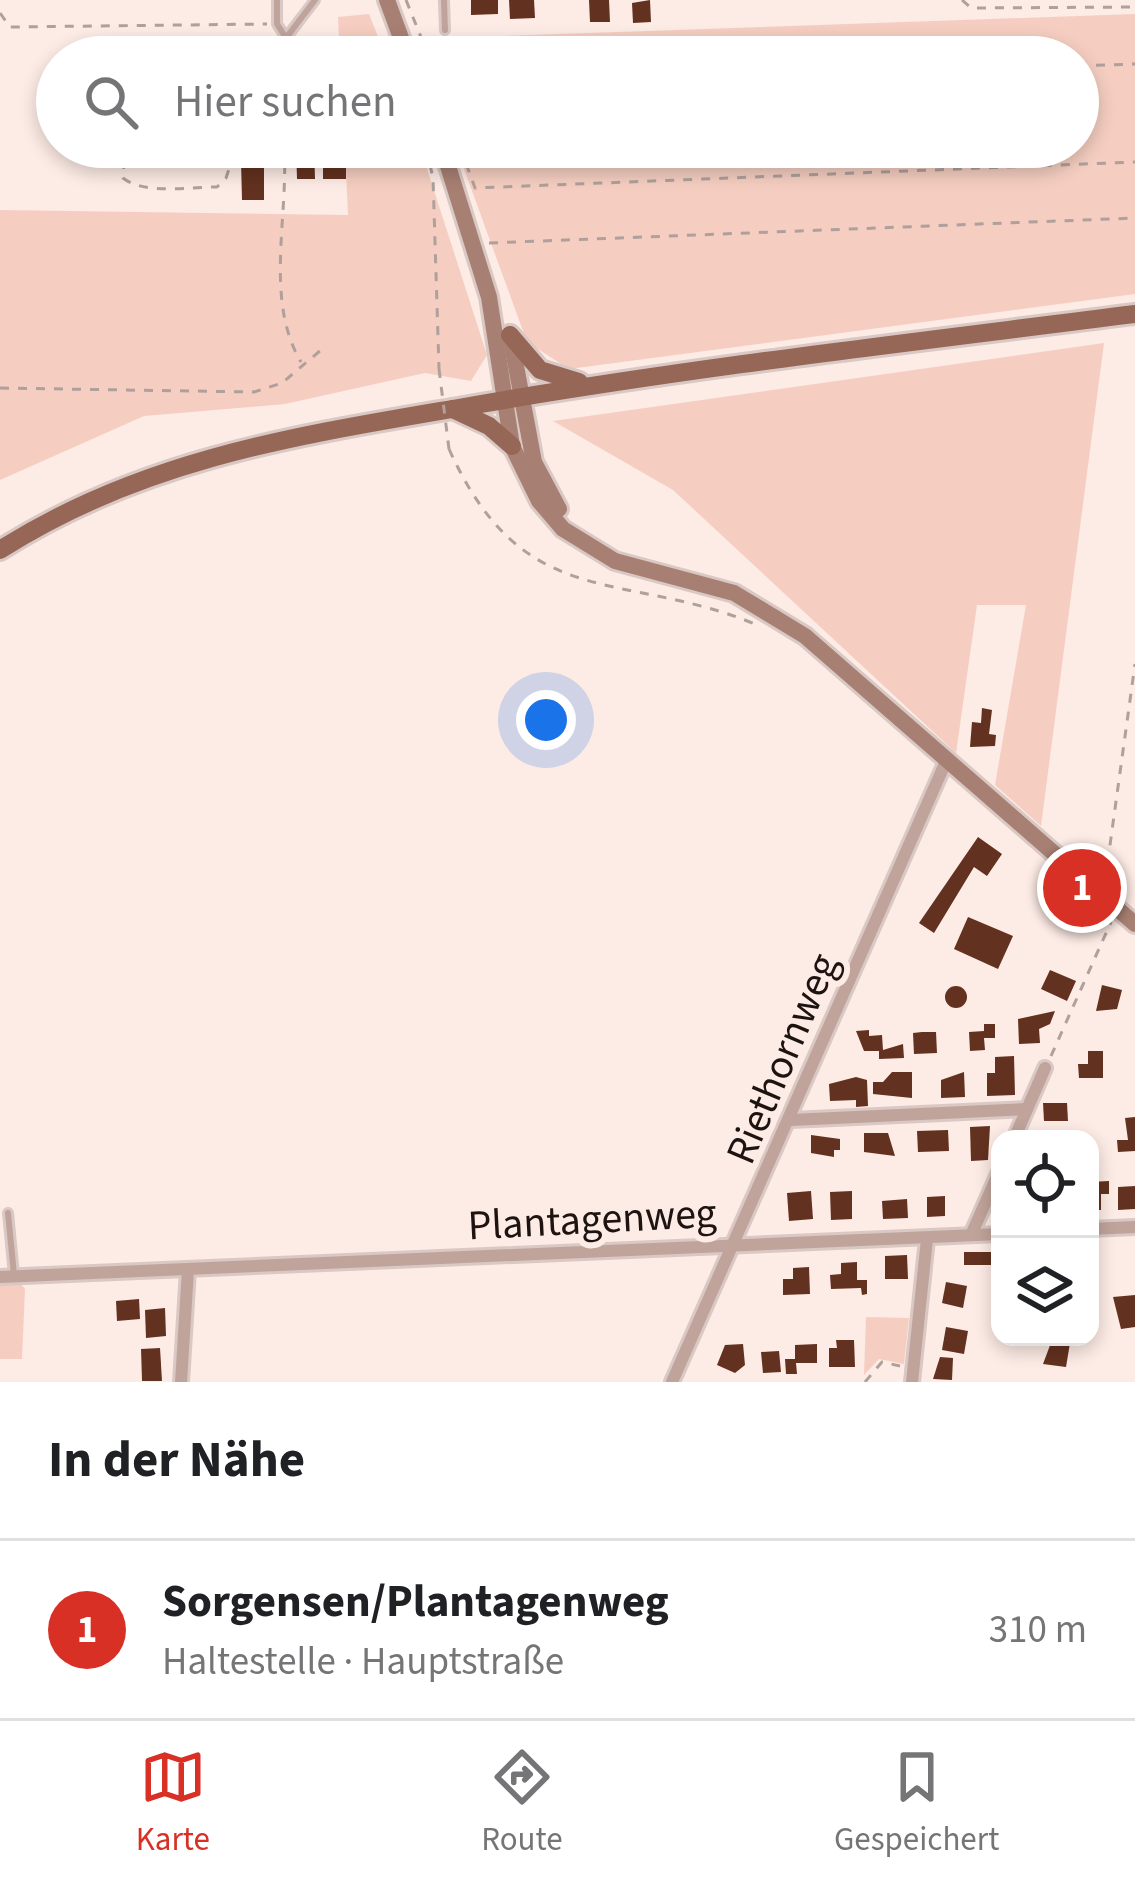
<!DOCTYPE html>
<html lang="de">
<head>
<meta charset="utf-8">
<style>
  body { margin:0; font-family:"Source Sans 3",sans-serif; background:#f2f2f2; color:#202124 }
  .controls { position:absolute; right:36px; bottom:36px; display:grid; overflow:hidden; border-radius:24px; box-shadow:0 6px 18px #0003 }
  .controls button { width:108px; height:108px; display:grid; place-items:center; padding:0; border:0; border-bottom:3px solid #e0e0e0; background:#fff; color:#202124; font:60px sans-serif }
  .you { position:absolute; left:546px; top:720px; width:42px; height:42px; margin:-30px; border:9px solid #fff; border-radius:50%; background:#1a73e8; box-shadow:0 0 0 18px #1a73e833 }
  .badge { display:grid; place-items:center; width:78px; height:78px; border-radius:50%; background:#d93025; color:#fff; font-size:39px; font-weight:700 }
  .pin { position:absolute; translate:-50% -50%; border:6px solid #fff; box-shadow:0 3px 12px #0006 }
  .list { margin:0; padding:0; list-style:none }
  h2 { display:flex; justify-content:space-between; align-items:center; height:156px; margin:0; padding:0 48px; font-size:51px }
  h2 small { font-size:39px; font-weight:400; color:#757577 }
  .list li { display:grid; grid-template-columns:78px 1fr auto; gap:36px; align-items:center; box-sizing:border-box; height:180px; padding:0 48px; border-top:3px solid #e0e0e0 }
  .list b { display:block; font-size:45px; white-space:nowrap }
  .list p { margin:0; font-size:39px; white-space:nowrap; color:#757577 }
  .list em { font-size:39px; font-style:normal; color:#757577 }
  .icon { flex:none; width:66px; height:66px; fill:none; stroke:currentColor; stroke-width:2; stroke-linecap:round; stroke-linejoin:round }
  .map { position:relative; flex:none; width:1135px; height:1382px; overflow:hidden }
  .search { position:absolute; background:#fff; box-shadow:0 6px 18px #0003; left:36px; right:36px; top:36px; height:132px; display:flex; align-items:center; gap:30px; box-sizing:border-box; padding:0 42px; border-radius:66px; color:#757577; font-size:45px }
  .sheet { height:336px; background:#fff }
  nav { display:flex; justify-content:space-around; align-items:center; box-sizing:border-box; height:168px; border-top:3px solid #e0e0e0; background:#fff; font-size:33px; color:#757577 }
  nav a { display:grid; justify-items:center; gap:6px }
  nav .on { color:#d93025 }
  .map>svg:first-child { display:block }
  .green { fill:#f5cec1 }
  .building { fill:#63311f }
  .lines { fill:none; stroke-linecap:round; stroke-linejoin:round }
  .lane-casing { stroke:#d9c8c3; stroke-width:12 }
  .street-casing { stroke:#d9c8c3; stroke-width:18 }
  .secondary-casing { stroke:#d9c8c3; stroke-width:22 }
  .primary-casing { stroke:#d9c8c3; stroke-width:24 }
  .path { stroke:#afa09b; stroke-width:3; stroke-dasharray:9 9; stroke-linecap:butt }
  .lane { stroke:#c0a49b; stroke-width:6 }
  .street { stroke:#c0a49b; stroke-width:12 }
  .secondary { stroke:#a88073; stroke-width:16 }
  .primary { stroke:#966656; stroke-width:18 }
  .path-bridge { stroke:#afa09b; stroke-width:3; stroke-dasharray:9 9; stroke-linecap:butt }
  .labels { text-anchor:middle; stroke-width:12; stroke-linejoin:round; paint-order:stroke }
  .street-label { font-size:42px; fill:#1d1310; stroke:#fdebe5 }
</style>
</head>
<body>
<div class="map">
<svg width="1135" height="1382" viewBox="0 0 1135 1382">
  <rect width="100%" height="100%" fill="#fdebe5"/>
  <!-- green -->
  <g class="green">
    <path d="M 369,14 L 386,57 L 340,57 L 338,17 Z"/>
    <path d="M 1135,14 L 1135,294 L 569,369 L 527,342 L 456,147 L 1078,147 L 1078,57 L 423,57 L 417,39 Z"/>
    <path d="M 345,147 L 420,147 L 487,355 L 471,381 L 425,373 L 285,404 L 144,416 L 0,480 L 0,210 L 348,215 Z"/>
    <path d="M 1104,343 L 1041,826 L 995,785 L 1026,605 L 977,605 L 956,753 L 673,490 L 553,421 Z"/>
    <path d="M 19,1282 L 25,1289 L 22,1359 L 0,1359 L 0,1283 Z"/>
    <path d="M 866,1317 L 909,1318 L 904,1364 L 879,1359 L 864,1375 Z"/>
  </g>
  <!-- building -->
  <g class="building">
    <path d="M 471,0 L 498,0 L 498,14 L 471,15 Z"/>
    <path d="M 509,0 L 534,0 L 535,18 L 510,19 Z"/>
    <path d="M 589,0 L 609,0 L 610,22 L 590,22 Z"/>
    <path d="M 650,0 L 651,22 L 633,23 L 632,3 Z"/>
    <path d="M 296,147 L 314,147 L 315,179 L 297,179 Z"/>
    <rect x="323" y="147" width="23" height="32"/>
    <path d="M 264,160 L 264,200 L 242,200 L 241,161 Z"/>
    <path d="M 982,708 L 992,710 L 989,734 L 996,735 L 995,746 L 970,747 L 972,722 L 981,723 Z"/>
    <path d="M 978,837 L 1002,854 L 987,876 L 974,867 L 934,933 L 919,923 Z"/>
    <path d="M 968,917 L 1013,936 L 998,969 L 954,949 Z"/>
    <path d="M 1050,970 L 1076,981 L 1067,1001 L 1041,989 Z"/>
    <path d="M 1102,985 L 1122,990 L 1117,1009 L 1096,1011 Z"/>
    <circle cx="956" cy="997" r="11"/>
    <path d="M 1055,1011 L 1050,1024 L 1039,1029 L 1040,1043 L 1019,1044 L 1018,1019 Z"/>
    <path d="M 984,1024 L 995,1024 L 995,1038 L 984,1038 L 985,1050 L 970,1051 L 969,1032 L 984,1031 Z"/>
    <path d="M 869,1030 L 869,1036 L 882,1035 L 883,1050 L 903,1044 L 904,1058 L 879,1059 L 879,1051 L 864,1051 L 856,1031 Z"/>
    <path d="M 922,1032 L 936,1032 L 937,1053 L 914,1054 L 913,1033 Z"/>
    <path d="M 1088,1051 L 1103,1051 L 1103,1078 L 1079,1078 L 1078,1064 L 1088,1064 Z"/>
    <path d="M 1014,1056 L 1015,1095 L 987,1096 L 987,1073 L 995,1073 L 995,1057 Z"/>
    <path d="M 892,1072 L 912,1072 L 912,1098 L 873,1094 L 873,1082 L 883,1082 Z"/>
    <path d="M 964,1072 L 965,1097 L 941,1098 L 941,1080 Z"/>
    <path d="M 856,1077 L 867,1080 L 868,1106 L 856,1107 L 856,1100 L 830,1101 L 829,1084 Z"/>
    <path d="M 1043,1103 L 1067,1103 L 1068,1121 L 1044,1121 Z"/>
    <path d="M 1135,1117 L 1135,1151 L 1118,1152 L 1117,1140 L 1128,1140 L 1125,1118 Z"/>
    <path d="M 990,1126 L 988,1160 L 971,1161 L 970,1127 Z"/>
    <path d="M 948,1130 L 949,1151 L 918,1152 L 917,1131 Z"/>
    <path d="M 864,1133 L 888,1133 L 895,1156 L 864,1152 Z"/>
    <path d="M 811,1135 L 840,1139 L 840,1150 L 834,1150 L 834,1157 L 811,1153 Z"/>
    <path d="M 1109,1181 L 1109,1194 L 1101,1194 L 1101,1210 L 1090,1210 L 1090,1182 Z"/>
    <path d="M 1135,1186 L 1135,1209 L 1118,1210 L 1118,1187 Z"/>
    <path d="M 811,1191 L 813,1219 L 789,1221 L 787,1193 Z"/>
    <path d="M 852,1191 L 852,1219 L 831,1220 L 830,1192 Z"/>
    <path d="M 945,1196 L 945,1216 L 927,1217 L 927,1197 Z"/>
    <path d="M 907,1199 L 908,1218 L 883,1219 L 882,1201 Z"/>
    <rect x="964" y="1252" width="36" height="13"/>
    <path d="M 907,1255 L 908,1279 L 885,1279 L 885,1256 Z"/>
    <path d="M 857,1262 L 857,1280 L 867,1280 L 867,1294 L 862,1295 L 861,1288 L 831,1289 L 830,1275 L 841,1274 L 841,1263 Z"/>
    <path d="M 809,1267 L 810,1294 L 783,1295 L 783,1279 L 793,1279 L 793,1268 Z"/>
    <path d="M 946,1282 L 967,1286 L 963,1308 L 942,1303 Z"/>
    <path d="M 1135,1295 L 1135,1327 L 1121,1329 L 1113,1297 Z"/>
    <path d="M 139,1299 L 140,1319 L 117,1321 L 116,1301 Z"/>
    <path d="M 165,1308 L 166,1336 L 146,1338 L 145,1310 Z"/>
    <path d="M 946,1327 L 968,1331 L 964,1354 L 942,1350 Z"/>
    <path d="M 836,1340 L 854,1340 L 855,1367 L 829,1367 L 829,1348 L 837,1348 Z"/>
    <path d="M 1052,1340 L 1070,1343 L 1066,1367 L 1043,1364 Z"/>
    <path d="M 743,1344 L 745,1365 L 735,1373 L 717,1365 L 725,1345 Z"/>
    <path d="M 817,1344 L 817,1363 L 796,1363 L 797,1374 L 786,1374 L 785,1359 L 795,1359 L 795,1345 Z"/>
    <path d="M 160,1348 L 162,1381 L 142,1381 L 141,1349 Z"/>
    <path d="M 779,1351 L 781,1372 L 763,1373 L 761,1352 Z"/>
    <path d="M 940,1357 L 953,1358 L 952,1380 L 933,1379 Z"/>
  </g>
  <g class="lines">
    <defs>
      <g id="lane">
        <path d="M 277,0 L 277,24 L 286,38 L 279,57"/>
        <path d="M 444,0 L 445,30"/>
        <path d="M 286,38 L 315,0"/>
        <path d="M 8,1213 L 14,1275"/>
      </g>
      <g id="street">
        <path d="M 791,1120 L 1027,1109"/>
        <path d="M 1014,1139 L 1045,1068"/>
        <path d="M 1090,1229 L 1135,1227"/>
        <path d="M 971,1235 L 1000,1170"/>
        <path d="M 0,1277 L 1000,1234"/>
        <path d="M 181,1382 L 188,1270"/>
        <path d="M 672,1382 L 947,759"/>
        <path d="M 912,1382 L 927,1239"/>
      </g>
      <g id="secondary">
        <path d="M 387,0 L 408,57"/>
        <path d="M 442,147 L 489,297 L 512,446 L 539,501 L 563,529 L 615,561 L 734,593 L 805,636 L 1135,924"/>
        <path d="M 510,334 L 534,462 L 559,509"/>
      </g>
      <g id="primary">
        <path d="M 510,335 L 540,370 L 579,382"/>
        <path d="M 453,409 L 489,426 L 512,446"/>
        <path d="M 0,550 C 147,456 308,434 475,405 C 694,367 915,342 1135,314"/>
      </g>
    </defs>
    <!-- lane casing -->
    <use href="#lane" class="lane-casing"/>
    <!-- street casing -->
    <use href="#street" class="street-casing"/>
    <!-- secondary casing -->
    <use href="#secondary" class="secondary-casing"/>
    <!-- primary casing -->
    <use href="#primary" class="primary-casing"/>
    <!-- path -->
    <g class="path">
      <path d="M 406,0 L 429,57"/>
      <path d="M 962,0 L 971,8 L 1135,7"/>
      <path d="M 0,13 L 10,27 L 267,24"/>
      <path d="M 1078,66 L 1135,64"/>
      <path d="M 138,147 L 124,164 L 123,178 C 144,195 191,187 217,187 L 226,178 L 236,148"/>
      <path d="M 155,147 L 204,152 L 236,148"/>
      <path d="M 284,147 C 289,216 264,300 301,362"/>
      <path d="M 426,147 L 433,178 L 439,369"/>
      <path d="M 460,147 L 475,188 L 1135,162"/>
      <path d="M 489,243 L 1135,218"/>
      <path d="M 0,388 L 254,392 L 282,383 L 321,350"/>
      <path d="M 449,449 C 524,615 621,569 755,624"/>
      <path d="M 1105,881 L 1135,664"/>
      <path d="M 1051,1056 L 1111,922"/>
      <path d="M 865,1382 L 882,1362 L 900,1366"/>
    </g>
    <!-- lane -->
    <use href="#lane" class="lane"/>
    <!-- street -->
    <use href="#street" class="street"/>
    <!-- secondary -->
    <use href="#secondary" class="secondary"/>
    <!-- primary -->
    <use href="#primary" class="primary"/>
    <!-- path-bridge -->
    <path class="path-bridge" d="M 439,369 L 449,449"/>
  </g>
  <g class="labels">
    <!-- street labels -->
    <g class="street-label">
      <text transform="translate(781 1058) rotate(-67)" y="15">Riethornweg</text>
      <text transform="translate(592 1218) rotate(-3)" y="15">Plantagenweg</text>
    </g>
  </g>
</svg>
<div class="controls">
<button><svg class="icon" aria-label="locate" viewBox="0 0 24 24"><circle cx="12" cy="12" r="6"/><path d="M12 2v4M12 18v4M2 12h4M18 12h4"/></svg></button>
<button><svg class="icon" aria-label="layers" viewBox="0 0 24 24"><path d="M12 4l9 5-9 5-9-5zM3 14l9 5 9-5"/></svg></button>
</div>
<div class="you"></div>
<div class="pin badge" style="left:1082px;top:888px">1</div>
<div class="search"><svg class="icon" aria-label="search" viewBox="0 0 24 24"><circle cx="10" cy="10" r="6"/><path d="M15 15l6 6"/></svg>Hier suchen</div>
</div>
<section class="sheet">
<h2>In der Nähe<small></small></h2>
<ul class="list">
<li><span class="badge">1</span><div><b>Sorgensen/Plantagenweg</b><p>Haltestelle · Hauptstraße</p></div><em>310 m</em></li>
</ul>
</section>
<nav>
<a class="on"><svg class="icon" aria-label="map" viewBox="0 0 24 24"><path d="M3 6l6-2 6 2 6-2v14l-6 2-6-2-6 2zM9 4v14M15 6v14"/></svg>Karte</a>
<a><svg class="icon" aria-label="directions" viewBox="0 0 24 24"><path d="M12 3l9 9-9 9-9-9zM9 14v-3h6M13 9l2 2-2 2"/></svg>Route</a>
<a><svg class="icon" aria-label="saved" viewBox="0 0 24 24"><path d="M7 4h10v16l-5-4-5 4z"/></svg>Gespeichert</a>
</nav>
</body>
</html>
